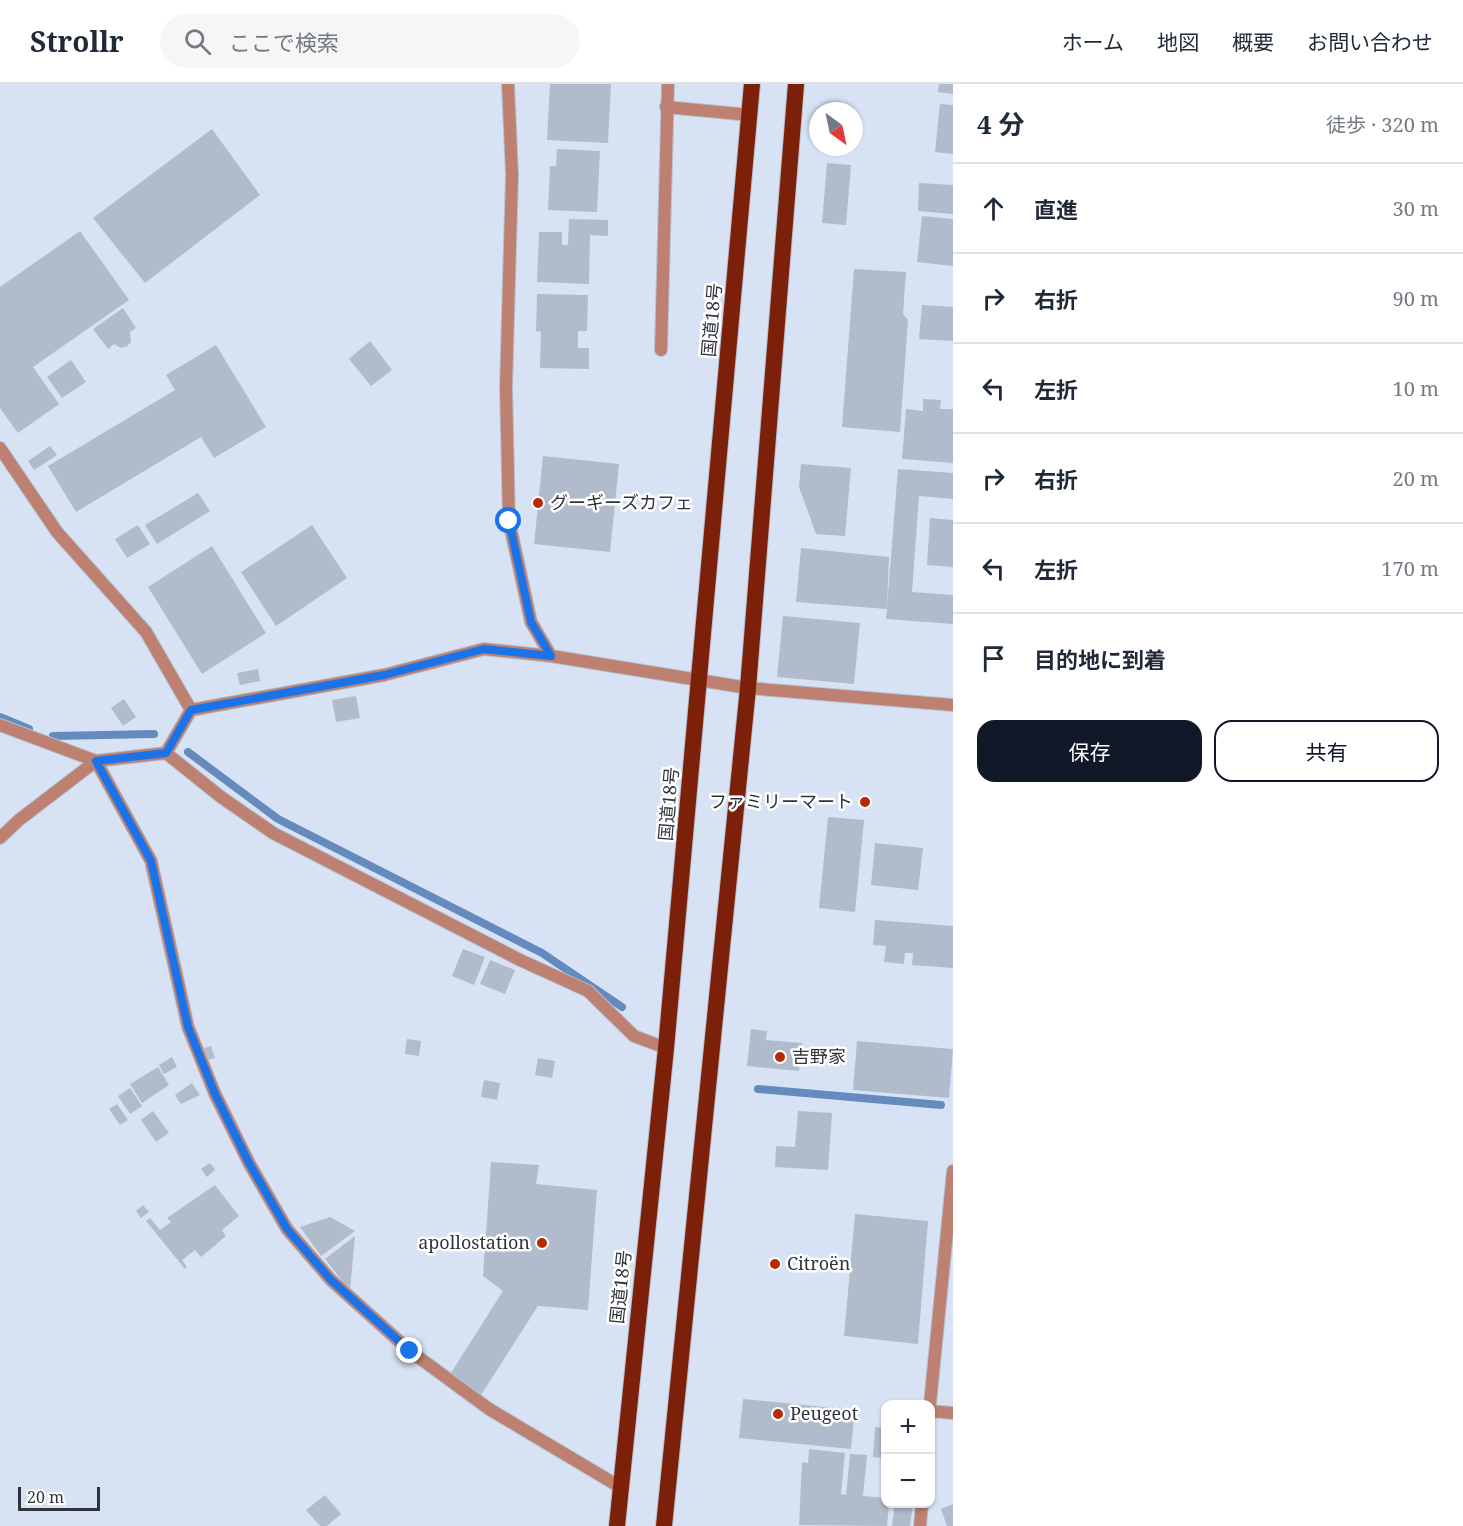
<!DOCTYPE html>
<html lang="ja">
<head>
<meta charset="utf-8">
<style>
  body { margin:0; font-family:"Noto Serif","Noto Sans JP",serif; background:#f6f6f7; color:#1f2937 }
  .controls { position:absolute; right:18px; bottom:18px; display:grid; overflow:hidden; border-radius:12px; box-shadow:0 2px 4px #0004 }
  .controls button { width:54px; height:54px; display:grid; place-items:center; padding:0; border:0; border-bottom:2px solid #e0e1e3; background:#fff; color:#1f2937; font:30px sans-serif }
  .compass { position:absolute; left:809px; top:18px; width:54px; height:54px; border-radius:50%; background:#fff; box-shadow:0 2px 4px #0004; rotate:147deg }
  .scale { position:absolute; left:18px; bottom:15px; width:82px; box-sizing:border-box; padding-left:6px; border:3px solid #2f343a; border-top:0; font-size:16px; line-height:21px; white-space:nowrap; color:#2f343a; -webkit-text-stroke:4px #fff; paint-order:stroke }
  .stop { position:absolute; width:18px; height:18px; margin:-14px; border:4px solid #1a73e8; border-radius:50%; background:#fff }
  .stop.end { background:#1a73e8; border-color:#fff; box-shadow:0 2px 6px #0008 }
  .list { margin:0; padding:0; list-style:none }
  h2 { display:flex; justify-content:space-between; align-items:center; height:78px; margin:0; padding:0 24px; font-size:26px }
  h2 small { font-size:20px; font-weight:400; color:#747a83 }
  .list li { display:grid; grid-template-columns:39px 1fr auto; gap:18px; align-items:center; box-sizing:border-box; height:90px; padding:0 24px; border-top:2px solid #e0e1e3 }
  .list b { display:block; font-size:22px; white-space:nowrap }
  .list em { font-size:20px; font-style:normal; color:#747a83 }
  .actions { display:flex; gap:12px; padding:18px 24px }
  .actions a { flex:1; padding:14px 0; border:2px solid #111827; border-radius:18px; text-align:center; font-size:21px; color:#111827 }
  .actions .main { background:#111827; color:#fff }
  .icon { flex:none; width:33px; height:33px; fill:none; stroke:currentColor; stroke-width:2; stroke-linecap:round; stroke-linejoin:round }
  .map { position:relative; flex:none; width:953px; height:1442px; overflow:hidden }
  header { display:flex; align-items:center; gap:36px; box-sizing:border-box; height:84px; padding:0 30px; background:#fff; border-bottom:2px solid #e0e1e3 }
  header strong { font-size:28px }
  nav { display:flex; gap:33px; margin-inline-start:auto; font-size:21px }
  .search { width:420px; height:54px; background:#f6f6f7; display:flex; align-items:center; gap:15px; box-sizing:border-box; padding:0 21px; border-radius:33px; color:#747a83; font-size:22px }
  main { display:flex }
  aside { flex:1; background:#fff }
  .map>svg:first-child { display:block }
  .lines { fill:none; stroke-linecap:round; stroke-linejoin:round }
  .stream { stroke:#658bbe; stroke-width:8 }
  .building { fill:#b0bccc }
  .service-casing { stroke:#b5c0cf; stroke-width:14 }
  .minor-casing { stroke:#b5c0cf; stroke-width:14 }
  .trunk-casing { stroke:#b5c0cf; stroke-width:18 }
  .service { stroke:#bd8071; stroke-width:12 }
  .minor { stroke:#bd8071; stroke-width:12 }
  .trunk { stroke:#7c200a; stroke-width:16 }
  .route { stroke:#1a73e8; stroke-width:8 }
  .poi-dot { fill:#b62b04; stroke:#fff; stroke-width:2 }
  .labels { text-anchor:middle; stroke-width:5; stroke-linejoin:round; paint-order:stroke }
  .street-label { font-size:18px; fill:#2f343a; stroke:#fff }
  .poi-label { font-size:18px; fill:#2f343a; stroke:#fff; text-anchor:start }
</style>
</head>
<body>
<header>
<strong>Strollr</strong>
<div class="search"><svg class="icon" aria-label="search" viewBox="0 0 24 24"><circle cx="10" cy="10" r="6"/><path d="M15 15l6 6"/></svg>ここで検索</div>
<nav><a>ホーム</a><a>地図</a><a>概要</a><a>お問い合わせ</a></nav>
</header>
<main>
<div class="map">
<svg width="953" height="1442" viewBox="0 0 953 1442">
  <rect width="100%" height="100%" fill="#d7e3f4"/>
  <g class="lines">
    <!-- stream -->
    <g class="stream">
      <path d="M 0,633 L 29,645"/>
      <path d="M 53,652 L 154,650"/>
      <path d="M 188,668 L 278,735 L 542,869 L 622,923"/>
      <path d="M 758,1005 L 941,1021"/>
    </g>
  </g>
  <!-- building -->
  <g class="building">
    <path d="M 550,0 L 611,0 L 608,59 L 547,56 Z"/>
    <path d="M 939,0 L 953,0 L 953,10 L 938,8 Z"/>
    <path d="M 940,20 L 953,21 L 953,70 L 935,68 Z"/>
    <path d="M 212,45 L 260,111 L 145,199 L 93,134 Z"/>
    <path d="M 557,65 L 600,67 L 597,128 L 548,126 L 550,82 L 556,82 Z"/>
    <path d="M 827,79 L 851,81 L 846,141 L 822,139 Z"/>
    <path d="M 919,99 L 953,101 L 953,130 L 918,127 Z"/>
    <path d="M 922,132 L 953,135 L 953,182 L 917,178 Z"/>
    <path d="M 569,135 L 608,136 L 608,152 L 590,151 L 589,200 L 537,198 L 539,148 L 562,148 L 562,161 L 568,161 Z"/>
    <path d="M 80,147 L 129,216 L 33,283 L 59,320 L 18,349 L 0,324 L 0,203 Z"/>
    <path d="M 854,185 L 906,188 L 903,230 L 908,236 L 900,348 L 842,343 Z"/>
    <path d="M 537,210 L 588,211 L 587,247 L 578,247 L 578,264 L 589,264 L 589,285 L 540,284 L 541,248 L 536,247 Z"/>
    <path d="M 922,221 L 953,223 L 953,257 L 919,255 Z"/>
    <path d="M 123,224 L 136,244 L 130,248 L 131,258 L 127,262 L 121,264 L 114,260 L 108,265 L 93,245 Z"/>
    <path d="M 370,257 L 392,286 L 371,302 L 349,275 Z"/>
    <path d="M 216,261 L 266,343 L 214,374 L 201,353 L 76,428 L 48,382 L 175,306 L 166,291 Z"/>
    <path d="M 71,276 L 86,298 L 62,314 L 47,293 Z"/>
    <path d="M 923,315 L 941,316 L 940,325 L 953,325 L 953,379 L 902,375 L 906,325 L 923,327 Z"/>
    <path d="M 50,362 L 57,371 L 34,386 L 28,377 Z"/>
    <path d="M 543,372 L 619,380 L 610,468 L 534,460 Z"/>
    <path d="M 801,380 L 851,384 L 845,452 L 816,450 L 799,403 Z"/>
    <path d="M 898,385 L 953,389 L 953,415 L 919,412 L 912,508 L 953,511 L 953,540 L 886,535 L 887,525 L 796,518 L 801,464 L 889,473 L 887,523 Z"/>
    <path d="M 198,409 L 210,427 L 157,460 L 145,441 Z"/>
    <path d="M 930,434 L 953,436 L 953,483 L 927,481 Z"/>
    <path d="M 138,441 L 150,460 L 127,474 L 115,455 Z"/>
    <path d="M 312,441 L 347,494 L 276,542 L 241,488 Z"/>
    <path d="M 212,462 L 266,549 L 202,590 L 148,503 Z"/>
    <path d="M 783,532 L 860,539 L 854,600 L 777,593 Z"/>
    <path d="M 258,585 L 260,597 L 240,601 L 237,589 Z"/>
    <path d="M 356,612 L 360,634 L 336,638 L 332,616 Z"/>
    <path d="M 124,615 L 136,633 L 123,642 L 111,624 Z"/>
    <path d="M 828,733 L 864,736 L 855,828 L 819,824 Z"/>
    <path d="M 875,759 L 923,764 L 918,806 L 871,801 Z"/>
    <path d="M 875,836 L 953,842 L 953,884 L 912,881 L 913,869 L 905,869 L 904,880 L 884,878 L 886,862 L 873,861 Z"/>
    <path d="M 463,865 L 485,873 L 474,901 L 452,892 Z"/>
    <path d="M 490,876 L 515,886 L 505,910 L 480,900 Z"/>
    <path d="M 751,945 L 767,947 L 766,956 L 802,959 L 799,987 L 747,982 Z"/>
    <path d="M 407,955 L 421,957 L 419,972 L 405,970 Z"/>
    <path d="M 857,957 L 953,965 L 949,1014 L 853,1006 Z"/>
    <path d="M 211,962 L 215,974 L 208,976 L 204,964 Z"/>
    <path d="M 172,973 L 177,983 L 164,990 L 159,981 Z"/>
    <path d="M 538,974 L 555,977 L 552,994 L 535,991 Z"/>
    <path d="M 158,983 L 169,1001 L 142,1019 L 130,1000 Z"/>
    <path d="M 484,996 L 500,999 L 497,1016 L 481,1013 Z"/>
    <path d="M 192,999 L 200,1011 L 181,1020 L 175,1011 Z"/>
    <path d="M 130,1004 L 142,1022 L 130,1030 L 118,1012 Z"/>
    <path d="M 117,1020 L 128,1036 L 120,1041 L 109,1025 Z"/>
    <path d="M 153,1027 L 169,1049 L 156,1058 L 141,1036 Z"/>
    <path d="M 798,1027 L 832,1029 L 828,1086 L 775,1083 L 776,1062 L 795,1063 Z"/>
    <path d="M 491,1078 L 539,1081 L 536,1100 L 597,1106 L 588,1226 L 538,1222 L 481,1311 L 451,1289 L 503,1207 L 483,1192 Z"/>
    <path d="M 210,1079 L 215,1086 L 207,1093 L 201,1085 Z"/>
    <path d="M 215,1101 L 239,1132 L 222,1146 L 226,1152 L 201,1173 L 195,1166 L 182,1176 L 187,1183 L 185,1185 L 146,1137 L 150,1134 L 160,1146 L 171,1138 L 167,1134 Z"/>
    <path d="M 143,1121 L 149,1128 L 141,1134 L 136,1127 Z"/>
    <path d="M 855,1130 L 928,1137 L 918,1260 L 844,1252 Z"/>
    <path d="M 330,1133 L 355,1147 L 321,1172 L 300,1143 Z"/>
    <path d="M 355,1152 L 350,1207 L 325,1175 Z"/>
    <path d="M 743,1315 L 855,1326 L 851,1365 L 739,1354 Z"/>
    <path d="M 875,1343 L 886,1344 L 886,1374 L 873,1373 Z"/>
    <path d="M 809,1365 L 845,1369 L 841,1410 L 846,1411 L 850,1370 L 867,1371 L 863,1412 L 886,1414 L 886,1420 L 889,1420 L 887,1442 L 799,1441 L 802,1378 L 808,1379 Z"/>
    <path d="M 325,1411 L 341,1430 L 327,1442 L 320,1442 L 306,1426 Z"/>
    <path d="M 895,1420 L 913,1420 L 910,1442 L 892,1442 Z"/>
    <path d="M 953,1420 L 953,1442 L 947,1442 L 941,1425 Z"/>
  </g>
  <g class="lines">
    <defs>
      <g id="service">
        <path d="M 508,0 L 512,91 L 506,302 L 509,437 L 531,538 L 551,572"/>
        <path d="M 666,23 L 750,31"/>
        <path d="M 661,266 L 668,0"/>
      </g>
      <g id="minor">
        <path d="M 0,364 L 57,448 L 146,548 L 191,626"/>
        <path d="M 0,641 L 96,677 L 166,669 L 191,626 L 384,591 L 484,565 L 551,572 L 748,604 L 953,621"/>
        <path d="M 166,669 L 221,713 L 273,749 L 520,876 L 588,907 L 634,952 L 666,964"/>
        <path d="M 96,677 L 151,777 L 188,943 L 215,1010 L 249,1079 L 287,1145 L 331,1196 L 410,1267 L 489,1325 L 620,1403"/>
        <path d="M 0,754 L 19,736 L 96,677"/>
        <path d="M 930,1320 L 953,1087"/>
        <path d="M 930,1327 L 953,1329"/>
        <path d="M 920,1442 L 922,1420"/>
      </g>
      <g id="trunk">
        <path d="M 617,1442 L 666,964 L 752,0"/>
        <path d="M 664,1442 L 748,604 L 796,0"/>
      </g>
    </defs>
    <!-- service casing -->
    <use href="#service" class="service-casing"/>
    <!-- minor casing -->
    <use href="#minor" class="minor-casing"/>
    <!-- trunk casing -->
    <use href="#trunk" class="trunk-casing"/>
    <!-- service -->
    <use href="#service" class="service"/>
    <!-- minor -->
    <use href="#minor" class="minor"/>
    <!-- trunk -->
    <use href="#trunk" class="trunk"/>
  </g>
  <g class="lines">
    <!-- route -->
    <path class="route" d="M 410,1267 L 331,1196 L 287,1145 L 249,1079 L 215,1010 L 188,943 L 151,777 L 96,677 L 166,669 L 191,626 L 384,591 L 484,565 L 551,572 L 531,538 L 509,437"/>
  </g>
  <!-- markers -->
  <g class="poi-dot">
    <circle cx="538" cy="419" r="6"/>
    <circle cx="865" cy="718" r="6"/>
    <circle cx="780" cy="973" r="6"/>
    <circle cx="542" cy="1159" r="6"/>
    <circle cx="775" cy="1180" r="6"/>
    <circle cx="778" cy="1330" r="6"/>
  </g>
  <g class="labels">
    <!-- street labels -->
    <g class="street-label">
      <text transform="translate(712 236) rotate(-85)" y="6">国道18号</text>
      <text transform="translate(669 720) rotate(-85)" y="6">国道18号</text>
      <text transform="translate(621 1203) rotate(-84)" y="6">国道18号</text>
    </g>
    <!-- poi labels -->
    <g class="poi-label">
      <text x="550" y="425">グーギーズカフェ</text>
      <text x="853" y="724" text-anchor="end">ファミリーマート</text>
      <text x="792" y="979">吉野家</text>
      <text x="530" y="1165" text-anchor="end">apollostation</text>
      <text x="787" y="1186">Citroën</text>
      <text x="790" y="1336">Peugeot</text>
    </g>
  </g>
</svg>
<div class="controls">
<button>+</button>
<button>−</button>
</div>
<svg class="compass" viewBox="-18 -18 36 36"><path d="M0-13l5 13h-10z" fill="#e53935"/><path d="M0 13l5-13h-10z" fill="#747a83"/></svg>
<div class="scale">20 m</div>
<div class="stop" style="left:509px;top:437px"></div>
<div class="stop end" style="left:410px;top:1267px"></div>
</div>
<aside>
<h2>4 分<small>徒歩 · 320 m</small></h2>
<ul class="list">
<li><svg class="icon" aria-label="ahead" viewBox="0 0 24 24"><path d="M12 20V5M6 11l6-6 6 6"/></svg><div><b>直進</b></div><em>30 m</em></li>
<li><svg class="icon" aria-label="right" viewBox="0 0 24 24"><path d="M7 20v-9h11M14 6l5 5-5 5"/></svg><div><b>右折</b></div><em>90 m</em></li>
<li><svg class="icon" aria-label="left" viewBox="0 0 24 24"><path d="M17 20v-9H6M10 6l-5 5 5 5"/></svg><div><b>左折</b></div><em>10 m</em></li>
<li><svg class="icon" aria-label="right" viewBox="0 0 24 24"><path d="M7 20v-9h11M14 6l5 5-5 5"/></svg><div><b>右折</b></div><em>20 m</em></li>
<li><svg class="icon" aria-label="left" viewBox="0 0 24 24"><path d="M17 20v-9H6M10 6l-5 5 5 5"/></svg><div><b>左折</b></div><em>170 m</em></li>
<li><svg class="icon" aria-label="arrive" viewBox="0 0 24 24"><path d="M6 21V4h12l-3 4 3 4H6"/></svg><div><b>目的地に到着</b></div></li>
</ul>
<div class="actions"><a class="main">保存</a><a>共有</a></div>
</aside>
</main>
</body>
</html>
